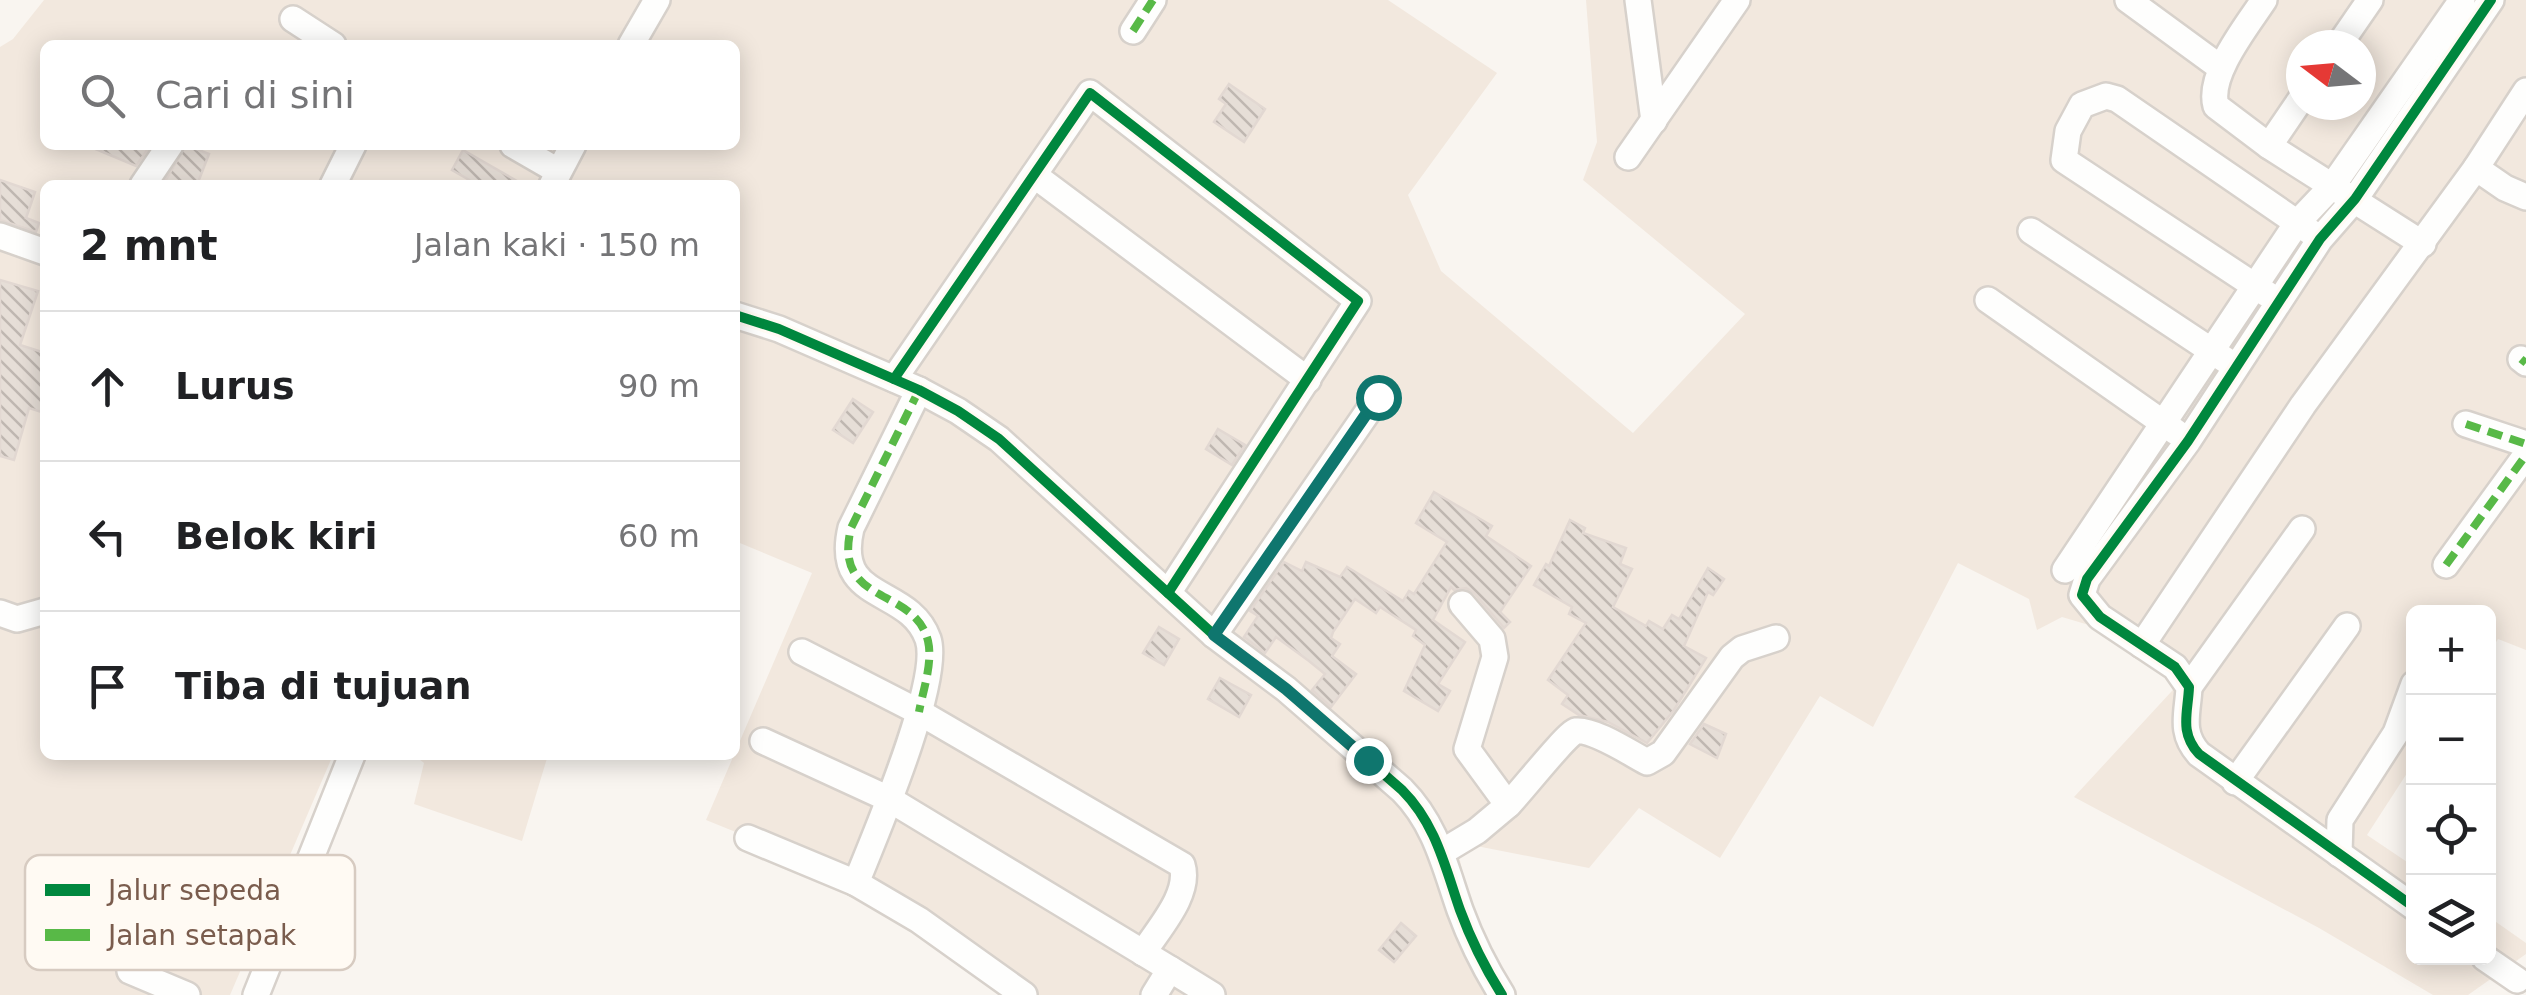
<!DOCTYPE html>
<html lang="id">
<head>
<meta charset="utf-8">
<style>
  body { margin:0; font-family:"DejaVu Sans",sans-serif; background:#f2f2f2; color:#202124 }
  .controls { position:absolute; right:30px; bottom:30px; display:grid; overflow:hidden; border-radius:15px; box-shadow:0 5px 25px #0003 }
  .controls button { width:90px; height:90px; display:grid; place-items:center; padding:0; border:0; border-bottom:2px solid #e0e0e0; background:#fff; color:#202124; font:50px sans-serif }
  .compass { position:absolute; left:2286px; top:30px; width:90px; height:90px; border-radius:50%; background:#fff; box-shadow:0 5px 25px #0003; rotate:286deg }
  .stop { position:absolute; width:30px; height:30px; margin:-22px; border:8px solid #0f766e; border-radius:50%; background:#fff }
  .stop.end { background:#0f766e; border-color:#fff; box-shadow:0 2px 10px #0008 }
  .list { margin:0; padding:0; list-style:none }
  h2 { display:flex; justify-content:space-between; align-items:center; height:130px; margin:0; padding:0 40px; font-size:42px }
  h2 small { font-size:32px; font-weight:400; color:#757577 }
  .list li { display:grid; grid-template-columns:65px 1fr auto; gap:30px; align-items:center; box-sizing:border-box; height:150px; padding:0 40px; border-top:2px solid #e0e0e0 }
  .list b { display:block; font-size:38px; white-space:nowrap }
  .list em { font-size:32px; font-style:normal; color:#757577 }
  .icon { flex:none; width:55px; height:55px; fill:none; stroke:currentColor; stroke-width:2; stroke-linecap:round; stroke-linejoin:round }
  .map { position:relative; flex:none; width:2526px; height:995px; overflow:hidden }
  .search { position:absolute; background:#fff; box-shadow:0 5px 25px #0003; left:40px; top:40px; width:700px; height:110px; display:flex; align-items:center; gap:25px; box-sizing:border-box; padding:0 35px; border-radius:15px; color:#757577; font-size:38px }
  .panel { position:absolute; background:#fff; box-shadow:0 5px 25px #0003; left:40px; top:180px; width:700px; height:580px; border-radius:15px }
  .map>svg:first-child { display:block }
  .residential { fill:#f2e8de; fill-rule:evenodd }
  .building { fill:url(#building-back-hatch); stroke:#e2d8d2; stroke-width:2.5 }
  .lines { fill:none; stroke-linecap:round; stroke-linejoin:round }
  .minor-casing { stroke:#d7d1cb; stroke-width:30 }
  .minor { stroke:#fefefd; stroke-width:25 }
  .quiet { stroke:#58b947; stroke-width:8; stroke-dasharray:15 8; stroke-linecap:butt }
  .cycleway-casing { stroke:#fffaf3; stroke-width:16 }
  .cycleway { stroke:#00873e; stroke-width:10 }
  .route { stroke:#0f766e; stroke-width:12 }
  .key { fill:#fffaf3; stroke:#d7cbc1; stroke-width:2.5 }
  .key-label { font-size:28px; fill:#7a5c4d }
</style>
</head>
<body>
<div class="map">
<svg width="2526" height="995" viewBox="0 0 2526 995">
  <defs>
    <pattern id="building-back-hatch" width="6" height="6" patternUnits="userSpaceOnUse" patternTransform="scale(2.5)"><rect width="6" height="6" fill="#e6ded7"/><path d="M-1 5l2 2M0 0l6 6M5-1l2 2" fill="none" stroke="#bfb7b1"/></pattern>
  </defs>
  <rect width="100%" height="100%" fill="#f9f5f0"/>
  <!-- residential -->
  <g class="residential">
    <path d="M 44,0 L 1388,0 L 1497,73 L 1408,195 L 1441,271 L 1633,433 L 1745,314 L 1583,180 L 1597,142 L 1586,0 L 2526,0 L 2526,650 L 2498,639 L 2489,653 L 2488,612 L 2414,612 L 2413,764 L 2367,835 L 2413,866 L 2414,958 L 2488,958 L 2489,917 L 2526,943 L 2526,954 L 2468,995 L 2433,995 L 2319,928 L 2074,797 L 2183,679 L 2109,631 L 2062,617 L 2037,630 L 2029,599 L 1958,563 L 1873,727 L 1820,696 L 1720,858 L 1639,808 L 1589,868 L 1456,842 L 1474,926 L 1514,995 L 1015,995 L 846,877 L 706,820 L 812,573 L 735,541 L 735,185 L 45,185 L 45,755 L 333,755 L 230,995 L 0,995 L 0,47 L 13,39 ZM 45,45 L 735,45 L 735,145 L 45,145 ZM 2301,45 L 2361,45 L 2361,105 L 2301,105 Z"/>
    <path d="M 414,755 L 548,755 L 522,841 L 414,804 L 424,763 Z"/>
  </g>
  <!-- building -->
  <g class="building">
    <path d="M 1229,84 L 1265,109 L 1244,142 L 1214,122 L 1226,104 L 1219,99 Z"/>
    <path d="M 86,145 L 146,145 L 150,146 L 136,166 Z"/>
    <path d="M 186,145 L 209,154 L 197,185 L 163,185 Z"/>
    <path d="M 463,150 L 524,185 L 478,185 L 452,170 Z"/>
    <path d="M 0,180 L 35,192 L 26,218 L 39,223 L 36,232 L 0,220 Z"/>
    <path d="M 0,280 L 38,291 L 20,345 L 45,353 L 45,413 L 29,408 L 14,460 L 0,456 Z"/>
    <path d="M 853,399 L 873,412 L 853,443 L 833,430 Z"/>
    <path d="M 1218,429 L 1245,445 L 1232,465 L 1206,449 Z"/>
    <path d="M 1434,492 L 1492,526 L 1486,536 L 1531,566 L 1500,612 L 1510,622 L 1504,628 L 1474,593 L 1466,588 L 1454,590 L 1451,587 L 1433,620 L 1465,642 L 1438,684 L 1450,691 L 1438,711 L 1404,691 L 1425,645 L 1413,636 L 1416,630 L 1380,607 L 1376,613 L 1355,599 L 1333,632 L 1331,638 L 1340,644 L 1332,656 L 1356,674 L 1331,707 L 1312,690 L 1325,674 L 1309,661 L 1276,637 L 1265,653 L 1244,637 L 1258,616 L 1250,611 L 1284,562 L 1302,571 L 1306,562 L 1340,577 L 1347,567 L 1403,601 L 1409,591 L 1414,594 L 1447,542 L 1416,523 Z"/>
    <path d="M 1570,520 L 1585,528 L 1583,533 L 1626,548 L 1620,564 L 1632,569 L 1613,607 L 1646,626 L 1649,621 L 1663,629 L 1672,615 L 1679,619 L 1708,568 L 1724,579 L 1713,595 L 1708,592 L 1684,646 L 1706,658 L 1674,710 L 1647,743 L 1608,722 L 1579,715 L 1562,704 L 1568,695 L 1548,680 L 1586,623 L 1569,614 L 1572,607 L 1534,585 L 1546,564 L 1549,566 Z"/>
    <path d="M 1159,627 L 1179,639 L 1164,665 L 1143,653 Z"/>
    <path d="M 1220,678 L 1251,695 L 1239,717 L 1208,699 Z"/>
    <path d="M 1704,724 L 1726,734 L 1717,758 L 1690,744 Z"/>
    <path d="M 1401,923 L 1416,936 L 1394,962 L 1379,950 Z"/>
  </g>
  <g class="lines">
    <defs>
      <g id="minor">
        <path d="M 1638,0 L 1654,121"/>
        <path d="M 2128,0 L 2221,68"/>
        <path d="M 2264,0 C 2247,26 2207,75 2216,106 L 2269,146 L 2423,244"/>
        <path d="M 293,19 L 333,45"/>
        <path d="M 1133,31 L 1153,0"/>
        <path d="M 631,45 L 657,0"/>
        <path d="M 2339,45 L 2370,0"/>
        <path d="M 513,145 L 558,171"/>
        <path d="M 2269,146 L 2301,99"/>
        <path d="M 1628,157 L 1737,0"/>
        <path d="M 2476,168 L 2526,91"/>
        <path d="M 1034,175 L 1308,380"/>
        <path d="M 143,185 L 170,145"/>
        <path d="M 333,185 L 353,145"/>
        <path d="M 552,185 L 573,145"/>
        <path d="M 2031,231 L 2227,361"/>
        <path d="M 0,236 L 45,252"/>
        <path d="M 2267,294 L 2064,160 L 2068,131 L 2082,105 L 2106,96 L 2117,99 L 2312,233"/>
        <path d="M 1988,300 L 2176,432"/>
        <path d="M 735,315 L 779,329 L 919,390 L 958,411 L 999,439 L 1214,635 L 1286,689 L 1402,790 C 1436,824 1445,867 1460,910 C 1471,940 1485,968 1502,995"/>
        <path d="M 2521,359 L 2526,363"/>
        <path d="M 894,379 L 1090,93 L 1358,301 L 1168,593"/>
        <path d="M 2466,424 L 2526,444"/>
        <path d="M 2446,565 L 2526,455"/>
        <path d="M 2065,570 L 2297,223 L 2333,185 L 2462,0"/>
        <path d="M 0,613 L 17,619 L 45,611"/>
        <path d="M 1214,635 L 1378,397"/>
        <path d="M 2142,645 L 2303,405 L 2476,168 L 2505,188 L 2526,197"/>
        <path d="M 802,652 L 919,712 L 1182,865 C 1191,894 1158,929 1143,953"/>
        <path d="M 2189,687 L 2302,529"/>
        <path d="M 763,741 L 889,799 L 1170,969 L 1154,995"/>
        <path d="M 2235,782 L 2347,626"/>
        <path d="M 1508,805 C 1520,793 1568,732 1576,731 C 1594,729 1630,753 1647,762 L 1663,753 L 1732,657 L 1742,649 L 1776,638"/>
        <path d="M 748,838 L 856,883 L 919,920 L 1024,995"/>
        <path d="M 1442,852 L 1477,831 L 1508,805 L 1467,749 L 1495,657 L 1492,639 L 1462,604"/>
        <path d="M 2339,854 L 2340,820 L 2396,733 L 2414,684"/>
        <path d="M 856,883 C 874,838 942,680 928,639 C 909,585 833,604 851,528 L 919,390"/>
        <path d="M 2414,907 L 2199,754 C 2179,732 2188,713 2189,687 L 2175,667 L 2100,617 L 2082,595 L 2087,579 L 2188,441 L 2320,239 L 2355,199 L 2491,0"/>
        <path d="M 2485,958 L 2517,980"/>
        <path d="M 1170,969 L 1212,995"/>
        <path d="M 130,971 L 187,995"/>
        <path d="M 256,995 L 352,755"/>
      </g>
    </defs>
    <!-- minor casing -->
    <use href="#minor" class="minor-casing"/>
    <!-- minor -->
    <use href="#minor" class="minor"/>
    <!-- quiet -->
    <g class="quiet">
      <path d="M 1133,31 L 1153,0"/>
      <path d="M 2521,359 L 2526,363"/>
      <path d="M 919,390 L 851,528 C 832,606 915,586 928,641 C 933,663 923,690 919,712"/>
      <path d="M 2466,424 L 2526,444"/>
      <path d="M 2446,565 L 2526,455"/>
    </g>
    <defs>
      <g id="cycleway">
        <path d="M 735,315 L 779,329 L 919,390 L 958,411 L 999,439 L 1214,635 L 1286,689 L 1402,790 C 1436,824 1445,867 1460,910 C 1471,940 1485,968 1502,995"/>
        <path d="M 894,379 L 1090,93 L 1358,301 L 1168,593"/>
        <path d="M 2414,907 L 2199,754 C 2179,732 2188,713 2189,687 L 2175,667 L 2100,617 L 2082,595 L 2087,579 L 2188,441 L 2320,239 L 2355,199 L 2491,0"/>
      </g>
    </defs>
    <!-- cycleway casing -->
    <use href="#cycleway" class="cycleway-casing"/>
    <!-- cycleway -->
    <use href="#cycleway" class="cycleway"/>
  </g>
  <g class="lines">
    <!-- route -->
    <path class="route" d="M 1368,760 L 1286,689 L 1214,635 L 1378,397"/>
  </g>
  <!-- legend -->
  <rect x="25" y="855" width="330" height="115" rx="15" class="key"/>
  <rect x="45" y="884" width="45" height="12" fill="#00873e"/>
  <rect x="45" y="929" width="45" height="12" fill="#58b947"/>
  <g class="key-label">
    <text x="108" y="900">Jalur sepeda</text>
    <text x="108" y="945">Jalan setapak</text>
  </g>
</svg>
<div class="controls">
<button>+</button>
<button>−</button>
<button><svg class="icon" aria-label="locate" viewBox="0 0 24 24"><circle cx="12" cy="12" r="6"/><path d="M12 2v4M12 18v4M2 12h4M18 12h4"/></svg></button>
<button><svg class="icon" aria-label="layers" viewBox="0 0 24 24"><path d="M12 4l9 5-9 5-9-5zM3 14l9 5 9-5"/></svg></button>
</div>
<svg class="compass" viewBox="-18 -18 36 36"><path d="M0-13l5 13h-10z" fill="#e53935"/><path d="M0 13l5-13h-10z" fill="#757577"/></svg>
<div class="stop" style="left:1378px;top:397px"></div>
<div class="stop end" style="left:1368px;top:760px"></div>
<div class="search"><svg class="icon" aria-label="search" viewBox="0 0 24 24"><circle cx="10" cy="10" r="6"/><path d="M15 15l6 6"/></svg>Cari di sini</div>
<section class="panel">
<h2>2 mnt<small>Jalan kaki · 150 m</small></h2>
<ul class="list">
<li><svg class="icon" aria-label="ahead" viewBox="0 0 24 24"><path d="M12 20V5M6 11l6-6 6 6"/></svg><div><b>Lurus</b></div><em>90 m</em></li>
<li><svg class="icon" aria-label="left" viewBox="0 0 24 24"><path d="M17 20v-9H6M10 6l-5 5 5 5"/></svg><div><b>Belok kiri</b></div><em>60 m</em></li>
<li><svg class="icon" aria-label="arrive" viewBox="0 0 24 24"><path d="M6 21V4h12l-3 4 3 4H6"/></svg><div><b>Tiba di tujuan</b></div></li>
</ul>
</section>
</div>
</body>
</html>
